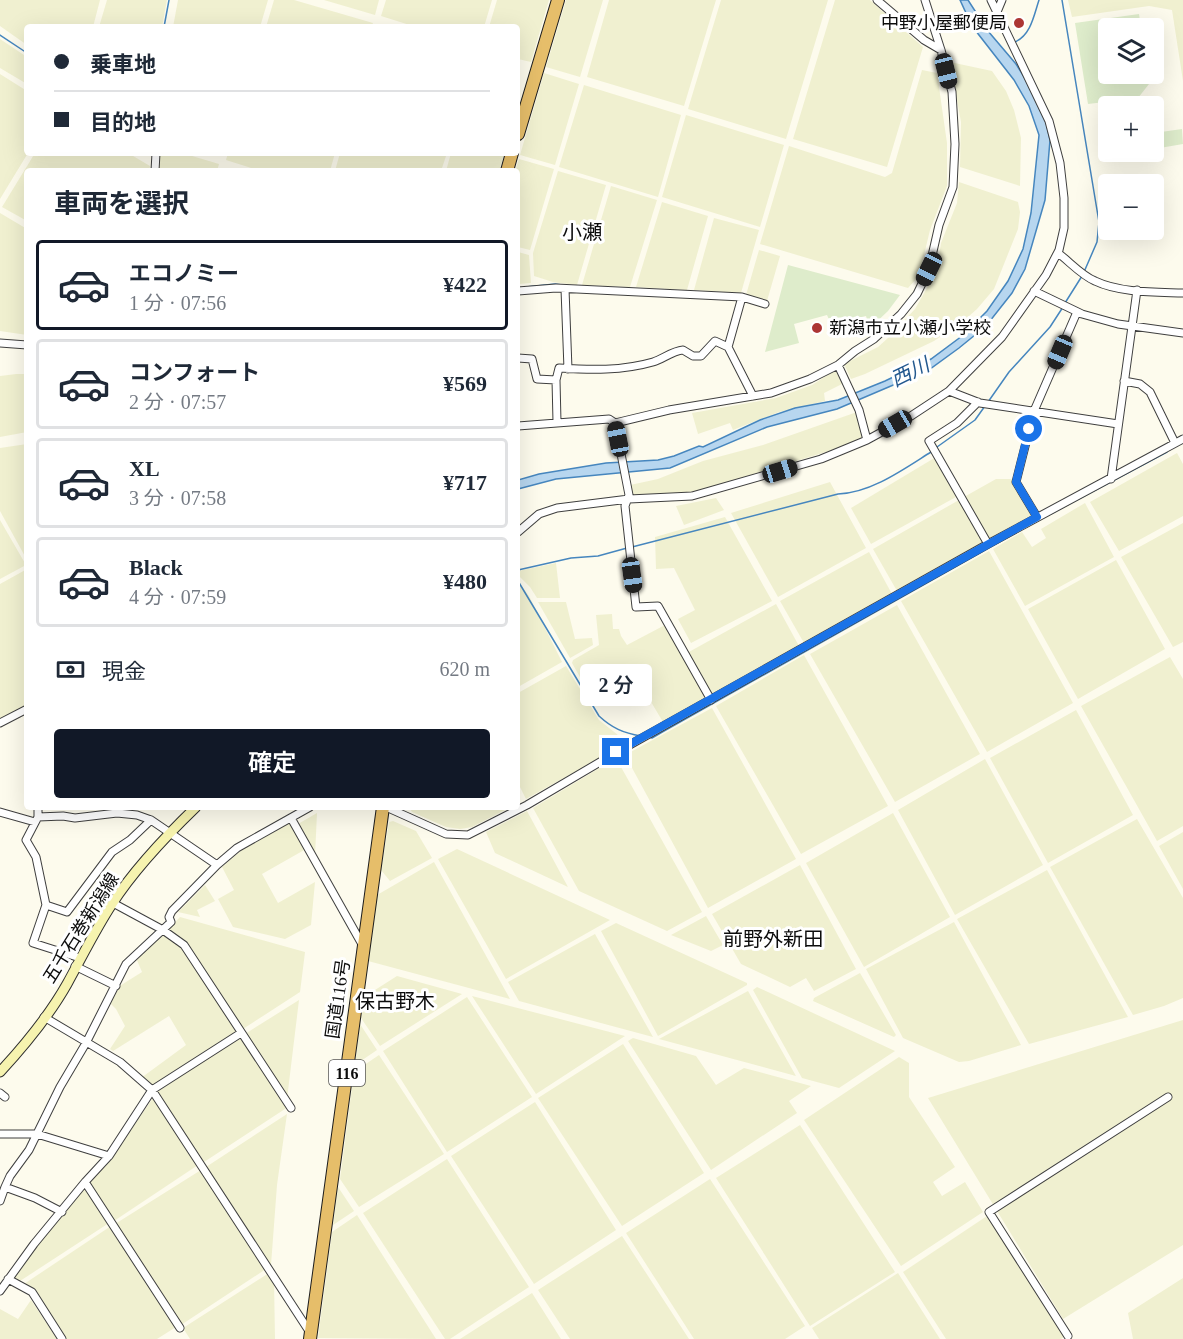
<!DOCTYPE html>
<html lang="ja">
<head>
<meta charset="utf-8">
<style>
  body { margin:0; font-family:"Times New Roman","Noto Sans JP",serif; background:#f6f6f7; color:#1f2937; height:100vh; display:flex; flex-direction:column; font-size:22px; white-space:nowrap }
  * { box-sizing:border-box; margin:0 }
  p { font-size:20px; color:#747a83 }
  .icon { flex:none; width:33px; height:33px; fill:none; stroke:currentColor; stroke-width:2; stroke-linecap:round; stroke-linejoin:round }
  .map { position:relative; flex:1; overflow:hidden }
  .sheet { position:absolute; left:24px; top:168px; width:496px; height:642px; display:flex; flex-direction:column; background:#fff; border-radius:6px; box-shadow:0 6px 24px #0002 }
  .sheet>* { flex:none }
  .top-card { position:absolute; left:24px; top:24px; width:496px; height:132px; border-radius:6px; box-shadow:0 6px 24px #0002; display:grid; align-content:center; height:132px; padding:0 30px; background:#fff }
  .fabs { position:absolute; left:1098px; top:18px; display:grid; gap:12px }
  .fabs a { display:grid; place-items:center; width:66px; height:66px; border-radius:6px; background:#fff; box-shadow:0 6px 24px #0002; font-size:30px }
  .end { position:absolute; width:27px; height:27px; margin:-14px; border:8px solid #1a73e8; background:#fff; box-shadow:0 0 0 3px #fff }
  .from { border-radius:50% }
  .bubble { position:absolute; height:42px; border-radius:6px; background:#fff; box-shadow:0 6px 24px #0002; font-size:20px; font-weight:600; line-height:42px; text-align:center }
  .car { position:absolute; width:18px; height:36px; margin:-18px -9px; border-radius:8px; box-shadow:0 0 4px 2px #0007; background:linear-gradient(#222 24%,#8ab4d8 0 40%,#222 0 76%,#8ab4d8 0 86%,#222 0) }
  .top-card b { display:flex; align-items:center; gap:21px; height:57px; font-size:22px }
  .top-card b+b { border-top:2px solid #e0e1e3 }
  .top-card i { width:15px; height:15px; background:#1f2937 }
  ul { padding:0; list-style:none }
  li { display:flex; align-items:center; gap:18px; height:90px; margin:0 12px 9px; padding:0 18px; border:3px solid #e0e1e3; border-radius:6px }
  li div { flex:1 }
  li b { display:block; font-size:22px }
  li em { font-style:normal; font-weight:600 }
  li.active { border-color:#111827 }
  li>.icon { width:54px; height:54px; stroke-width:1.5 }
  h2 { padding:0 30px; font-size:27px; line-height:72px }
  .pay { display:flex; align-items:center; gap:15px; height:66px; padding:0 30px; font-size:22px }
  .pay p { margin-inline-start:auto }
  .button { display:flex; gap:12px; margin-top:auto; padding:12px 30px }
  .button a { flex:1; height:69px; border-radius:6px; background:#111827; color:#fff; font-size:24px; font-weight:600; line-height:69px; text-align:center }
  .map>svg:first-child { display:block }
  .farmland { fill:#f0f0d0 }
  .pitch { fill:#deeccb }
  .water { fill:#b7d6ef; stroke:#4686be; stroke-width:1.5 }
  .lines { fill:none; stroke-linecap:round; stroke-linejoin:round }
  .stream { stroke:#4686be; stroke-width:1.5 }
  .minor-casing { stroke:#3f3f3f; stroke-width:9 }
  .secondary-casing { stroke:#2e2e2e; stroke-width:11 }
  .trunk-casing { stroke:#1d1d1d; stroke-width:14 }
  .minor { stroke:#fff; stroke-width:7 }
  .secondary { stroke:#f6f3af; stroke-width:9 }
  .trunk { stroke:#e6be6a; stroke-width:12 }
  .route { stroke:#1a73e8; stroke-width:8 }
  .poi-dot { fill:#ac3634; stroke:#fff; stroke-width:2 }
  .labels { text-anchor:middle; stroke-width:6; stroke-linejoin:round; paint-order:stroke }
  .shield { fill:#fff; stroke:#555; stroke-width:1.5 }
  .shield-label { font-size:16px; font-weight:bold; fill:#0c0c0c }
  .poi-label { font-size:18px; fill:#0c0c0c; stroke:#fff; text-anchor:end }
  .street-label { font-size:18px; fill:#0c0c0c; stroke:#fff }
  .neighbourhood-label { font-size:20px; fill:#0c0c0c; stroke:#fff }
  .water-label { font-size:20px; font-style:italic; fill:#24598f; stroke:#fff }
</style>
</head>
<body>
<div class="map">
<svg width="1183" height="1339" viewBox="0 0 1183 1339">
  <rect width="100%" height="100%" fill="#fdfbed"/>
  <path class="farmland" d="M0 0H100L93 27H27V45L0 26Z
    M107 0H167L162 27H99Z
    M178 0H268L260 27H173Z
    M274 0H294L373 23 371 27H266Z
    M324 0H379L375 15Z
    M386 0H492L484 27H416L381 16Z
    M497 0H549L531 62 518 59V27H489Z
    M566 0H603L580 77 546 67Z
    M609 0H716L684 106 587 77Z
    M721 0H828L786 139 688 109Z
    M835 0H870L923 47 887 167 793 139Z
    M1068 0H1183V81L1172 10 1149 6 1072 17Z
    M0 39 27 57V84L0 68Z
    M950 62 992 71 1006 91 1014 110 1021 138 1020 186 960 167 961 122Z
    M922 70 937 73 947 143V186L930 230 919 276 908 288 760 244 789 146 885 177 892 173Z
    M544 73 579 84 555 165 520 155Z
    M0 74 27 91 28 153 0 199Z
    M584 85 681 115 658 197 559 167Z
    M686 115 784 145 760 227 662 197Z
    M35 153H128L150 166 149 171H27V221L2 207Z
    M158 153H182L219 164 217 171H158Z
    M228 153H335L330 171H261L226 160Z
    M340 153H447L441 171H335Z
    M451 153H498L504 155 499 171H446Z
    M519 159 554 169 530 250 518 247V171H515Z
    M558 171 606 185 577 285 553 282 534 276 533 253Z
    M959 182 1018 202 1020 212 1018 229 994 289 977 309 960 324 934 341 865 374 851 379 844 364 878 347 888 338 915 309 927 288 938 262 941 243 957 203Z
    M611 186 657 200 630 287 582 285Z
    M662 202 708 216 687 290 636 287Z
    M0 213 27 229V335L0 331Z
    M714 218 759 230 741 293 694 290Z
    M759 250 780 256 767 301 746 295Z
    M518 252 529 255 531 283 518 284Z
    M837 369 844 383 824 393 825 401 779 412 733 430 730 423 698 434 692 413 776 398 812 385Z
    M16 374H27V432L0 437V376Z
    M857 412 865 440 698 491 675 494 632 495 630 485 658 479 703 461 763 445Z
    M27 444V560L0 511V448Z
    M1177 453 1183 464V516L1119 551 1090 502Z
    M936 457 956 497 871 544 851 508Z
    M996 479H1012L1032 516 989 540 964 497Z
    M830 482 866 548 778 597 731 513Z
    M716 498 724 510 684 525 676 506Z
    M959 500 983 543 897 591 873 549Z
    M1085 503 1114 557 1025 606 993 549 1022 532 1032 547 1046 538 1041 529Z
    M725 517 772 601 691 643 678 619 695 610 674 568 656 569 655 537Z
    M0 520 26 565 0 579Z
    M1183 523V642L1173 647 1121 557Z
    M989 551 1073 703 987 752 901 601Z
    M869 552 892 594 804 643 780 601Z
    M1116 560 1165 649 1078 699 1028 609Z
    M556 563 560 598H537L530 587 518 575V571Z
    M27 569V705L0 721V584Z
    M518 581 529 596 562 662 518 687Z
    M538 602H566L575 639 592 638 593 645 570 658Z
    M776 604 799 646 711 695 687 653Z
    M897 605 980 754 895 802 810 654Z
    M612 614 613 629H619L621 636 627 645 665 625 706 698 663 722 638 680 613 694 607 685 590 695 572 663 573 660 599 645 596 615Z
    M804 655 888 806 801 854 716 706Z
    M1170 657 1183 679V826L1157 841 1081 706Z
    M566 666 599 720 618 735 634 739 526 799 518 783V693Z
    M712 708 796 859 708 908 625 755Z
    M1076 710 1133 815 1048 863 990 758Z
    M616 758 702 912 667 931 579 891 533 808Z
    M985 759 1043 865 955 915 898 810Z
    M409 807H511L472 827 460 829 446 827 412 812Z
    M527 811 568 887 495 853 486 832Z
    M317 813 315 856 298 824Z
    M893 813 950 917 864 967 806 863Z
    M1137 819 1183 898V998L1164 1006 1133 1015 1050 867Z
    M393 821 416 831 432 858 390 881 381 870 389 822Z
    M291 822 306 849 262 874 278 903 315 882 311 925 285 939 233 927 218 899 234 890 222 867 243 849Z
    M1183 832V889L1159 846Z
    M457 849 610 920 506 979 438 859Z
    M434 862 510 999 368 961 377 895Z
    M800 865 856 969 814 991 806 978 790 987 741 964 712 914Z
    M1047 870 1128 1017 1029 1044 957 919Z
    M205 885 215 901 197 910 200 917 178 912Z
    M706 916 723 945 711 951 671 935Z
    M180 917 305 952 300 992 243 1029 186 943 167 931Z
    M954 922 1021 1045 969 1061 959 1062 903 1038 866 969Z
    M616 923 747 983V985L658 1036 601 931Z
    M162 933 183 947 238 1032 153 1086 141 1078 186 1045 169 1016 113 1051 110 1049 125 1026 116 1009 110 1003 118 987 142 972 136 958Z
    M595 934 653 1037 519 1001 508 982Z
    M860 973 896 1035 894 1037 813 1001 814 998Z
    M397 976 462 994 380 1046 361 1018 364 997Z
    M757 987 895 1051 839 1088 802 1078 753 990Z
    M748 991 796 1076 659 1039Z
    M472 996 625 1036 536 1094Z
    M467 997 532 1097 447 1152 383 1051Z
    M299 1000 287 1099 245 1034Z
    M1183 1020V1245L1063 1319 928 1098Z
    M360 1024 377 1050 355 1065Z
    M240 1037 288 1107 204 1162 157 1092Z
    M633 1038 696 1056 716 1085 744 1068 811 1086 789 1101 797 1113 711 1170 628 1041Z
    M623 1044 704 1173 622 1226 538 1098Z
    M379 1055 444 1154 359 1207 340 1179 354 1072Z
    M899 1057 909 1063V1097L955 1167 933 1182 942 1196 965 1182 983 1212 901 1266 804 1120Z
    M153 1098 198 1165 114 1221 90 1183 112 1157Z
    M535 1102 616 1230 534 1284 451 1156Z
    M287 1114 277 1185 271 1265 206 1167Z
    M800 1125 895 1272 810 1326 716 1178Z
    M447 1159 529 1287 450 1339H445L363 1213Z
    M201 1170 266 1269 181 1325 115 1224Z
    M710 1179 805 1326 785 1339H694L626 1233Z
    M85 1186 109 1223 20 1281 12 1276Z
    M338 1187 354 1211 333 1225Z
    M357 1215 436 1339 318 1338 332 1232Z
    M987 1216 1065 1336 1061 1339H946L903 1272Z
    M111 1226 176 1327 157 1339H66L36 1291 24 1284Z
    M622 1236 689 1339H570L538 1290Z
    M269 1273 274 1280 275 1339H190L183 1328Z
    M898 1273 940 1339H819L812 1328Z
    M1183 1278V1339H1133L1128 1313Z
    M532 1293 561 1339H460Z
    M31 1300 57 1339H0V1309L18 1319Z"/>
  <path class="pitch" d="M1139 14 1141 28H1108V74H1148L1149 84 1138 98 1088 104 1075 23Z
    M1182 129 1183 144 1154 149V133Z
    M788 265 900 295 888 311 870 328 866 316 831 324 827 315 794 324 799 343 765 352Z"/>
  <path class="water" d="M960 0H968L988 31 1016 64 1033 91 1046 122 1050 140 1045 200 1025 269 1012 293 986 326 959 348 930 369 898 383 837 409 767 427 670 468 556 479 518 489V480L539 474 606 463 658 460 674 456 699 446 703 447 760 420 795 408 838 400 885 381 931 359 962 336 987 311 1008 281 1023 249 1031 213 1039 135 1029 106 1014 80 972 26Z"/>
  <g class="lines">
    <path class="stream" d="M1062 0 1099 222 1097 242 1084 272
      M164 27 169 0
      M0 35 27 53
      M1015 42C1031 35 1034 15 1039 0
      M526 287 555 284 562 285
      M1065 303 1082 276
      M988 402 1009 372 1050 327 1063 307
      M937 447 975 420 985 406
      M1026 527 1167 452
      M632 547 838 494C871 493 904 469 931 452
      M518 570 571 558 598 556 627 548
      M518 581 599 716C612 728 623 733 641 736
      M649 737 652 738 664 731 1021 530"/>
    <defs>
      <path id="minor" d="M877 0 924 40 941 50
        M997 12 1002 0
        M155 171 156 153
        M1058 253C1070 262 1081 275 1095 281 1120 293 1156 292 1183 293
        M565 289 568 369
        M518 291 556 288 742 297 765 304
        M1034 291 1082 314 1118 324 1183 333
        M0 343 27 345
        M728 347 742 297
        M518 358 532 359 537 379 556 380
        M838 365 859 410 867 440
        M1124 381 1140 384 1150 392 1175 443
        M949 391 980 403 1118 424
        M978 402 957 423 929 441 988 544
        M557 422 556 380 559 368C590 370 622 371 653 362 663 359 672 351 683 350L693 356H701L715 341 728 347 753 396
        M615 423 629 495 625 506 636 607 658 606 711 700
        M518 426 609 419 615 423 669 410 771 393 810 379 838 365 855 351 874 339 901 314 917 294 929 269 939 225 953 187 955 144 952 92 941 50 925 0
        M1111 479 1137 290
        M1037 517 1016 482 1034 411 1077 312
        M518 532 539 514 557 508 629 499 692 496 821 459 867 440 911 416 949 391 1002 337 1046 275 1059 250 1064 228V198L1060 163 1049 121 991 0
        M0 723 27 709
        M38 807V817L26 840 36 857 46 905 33 943 80 958
        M386 807 446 834 468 835 527 805 617 752 988 544 1183 439
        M0 812 35 822
        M38 817 63 816 75 818 117 813 137 815 151 820 217 865
        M291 818 363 946
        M113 903 163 930 184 945 291 1108
        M46 905 67 912 112 852 130 840 151 820
        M75 966 116 986
        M44 1017 120 1062 152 1090 311 1334
        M0 1093 5 1097
        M0 1134H37L109 1156
        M85 1182 180 1328
        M0 1201 5 1187
        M62 1212 35 1198 5 1187 10 1176 29 1150 60 1087 86 1043 126 964 171 922 169 917 172 911 217 865 237 848 310 807
        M8 1279 32 1292 62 1339
        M0 1291 34 1244 85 1182 109 1156 152 1090 241 1033
        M1068 1336 989 1212 1168 1097"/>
      <path id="secondary" d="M0 1072C24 1046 49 1016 67 984 82 957 95 930 112 904 135 868 166 836 196 807"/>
      <path id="trunk" d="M518 134 558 0
        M507 171 512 153
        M310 1339 383 807"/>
    </defs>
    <use href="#minor" class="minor-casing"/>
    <use href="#secondary" class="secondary-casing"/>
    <use href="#trunk" class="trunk-casing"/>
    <use href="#minor" class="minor"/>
    <use href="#secondary" class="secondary"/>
    <use href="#trunk" class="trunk"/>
  </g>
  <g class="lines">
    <path class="route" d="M616 752 1037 517 1016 482 1029 429"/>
  </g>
  <g class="poi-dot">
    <circle cx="1019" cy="23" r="6"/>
    <circle cx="817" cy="328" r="6"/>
  </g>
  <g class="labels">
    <rect class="shield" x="329" y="1060" width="36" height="26" rx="4.5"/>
    <g class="shield-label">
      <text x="347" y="1079">116</text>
    </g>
    <g class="poi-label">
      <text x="1007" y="29">中野小屋郵便局</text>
      <text x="829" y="334" text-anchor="start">新潟市立小瀬小学校</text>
    </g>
    <g class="street-label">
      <text transform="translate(81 928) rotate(-58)" y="6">五千石巻新潟線</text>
      <text transform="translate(338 999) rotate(-82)" y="6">国道116号</text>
    </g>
    <g class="neighbourhood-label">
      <text x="582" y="239">小瀬</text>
      <text x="773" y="946">前野外新田</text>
      <text x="395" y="1008">保古野木</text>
    </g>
    <g class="water-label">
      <text transform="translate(910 372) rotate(-26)" y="7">西川</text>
    </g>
  </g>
</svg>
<div class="fabs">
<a><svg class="icon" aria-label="layers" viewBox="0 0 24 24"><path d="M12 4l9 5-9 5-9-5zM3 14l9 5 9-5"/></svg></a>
<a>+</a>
<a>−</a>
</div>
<i class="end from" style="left:1029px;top:429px"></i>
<i class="end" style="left:616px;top:752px"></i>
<div class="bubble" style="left:580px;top:664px;width:72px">2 分</div>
<i class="car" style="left:946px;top:71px;rotate:166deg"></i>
<i class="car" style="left:929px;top:269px;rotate:206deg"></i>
<i class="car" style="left:1060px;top:352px;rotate:203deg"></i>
<i class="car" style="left:895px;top:424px;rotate:240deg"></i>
<i class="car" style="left:618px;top:439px;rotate:349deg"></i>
<i class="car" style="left:780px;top:471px;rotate:73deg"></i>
<i class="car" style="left:632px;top:575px;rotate:172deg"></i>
<div class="top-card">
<b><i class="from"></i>乗車地</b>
<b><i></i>目的地</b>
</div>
<section class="sheet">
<h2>車両を選択</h2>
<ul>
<li class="active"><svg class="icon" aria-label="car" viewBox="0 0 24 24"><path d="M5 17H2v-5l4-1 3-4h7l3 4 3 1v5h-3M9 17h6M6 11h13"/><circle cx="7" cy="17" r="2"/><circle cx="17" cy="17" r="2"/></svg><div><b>エコノミー</b><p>1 分 · 07:56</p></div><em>¥422</em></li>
<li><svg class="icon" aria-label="car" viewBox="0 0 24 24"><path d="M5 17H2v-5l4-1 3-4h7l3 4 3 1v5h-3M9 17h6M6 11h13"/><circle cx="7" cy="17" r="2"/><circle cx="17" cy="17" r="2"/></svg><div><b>コンフォート</b><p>2 分 · 07:57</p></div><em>¥569</em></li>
<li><svg class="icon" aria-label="car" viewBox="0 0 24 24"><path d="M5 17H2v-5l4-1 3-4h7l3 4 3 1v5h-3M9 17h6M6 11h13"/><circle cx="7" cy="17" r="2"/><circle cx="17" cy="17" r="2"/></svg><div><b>XL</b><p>3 分 · 07:58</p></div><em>¥717</em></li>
<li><svg class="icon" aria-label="car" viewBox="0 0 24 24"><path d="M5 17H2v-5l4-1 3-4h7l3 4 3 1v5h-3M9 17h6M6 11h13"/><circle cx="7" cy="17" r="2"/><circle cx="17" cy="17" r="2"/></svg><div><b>Black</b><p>4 分 · 07:59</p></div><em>¥480</em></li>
</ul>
<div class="pay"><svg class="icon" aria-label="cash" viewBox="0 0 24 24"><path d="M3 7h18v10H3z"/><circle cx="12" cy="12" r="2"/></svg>現金<p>620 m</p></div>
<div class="button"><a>確定</a></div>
</section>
</div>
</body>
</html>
